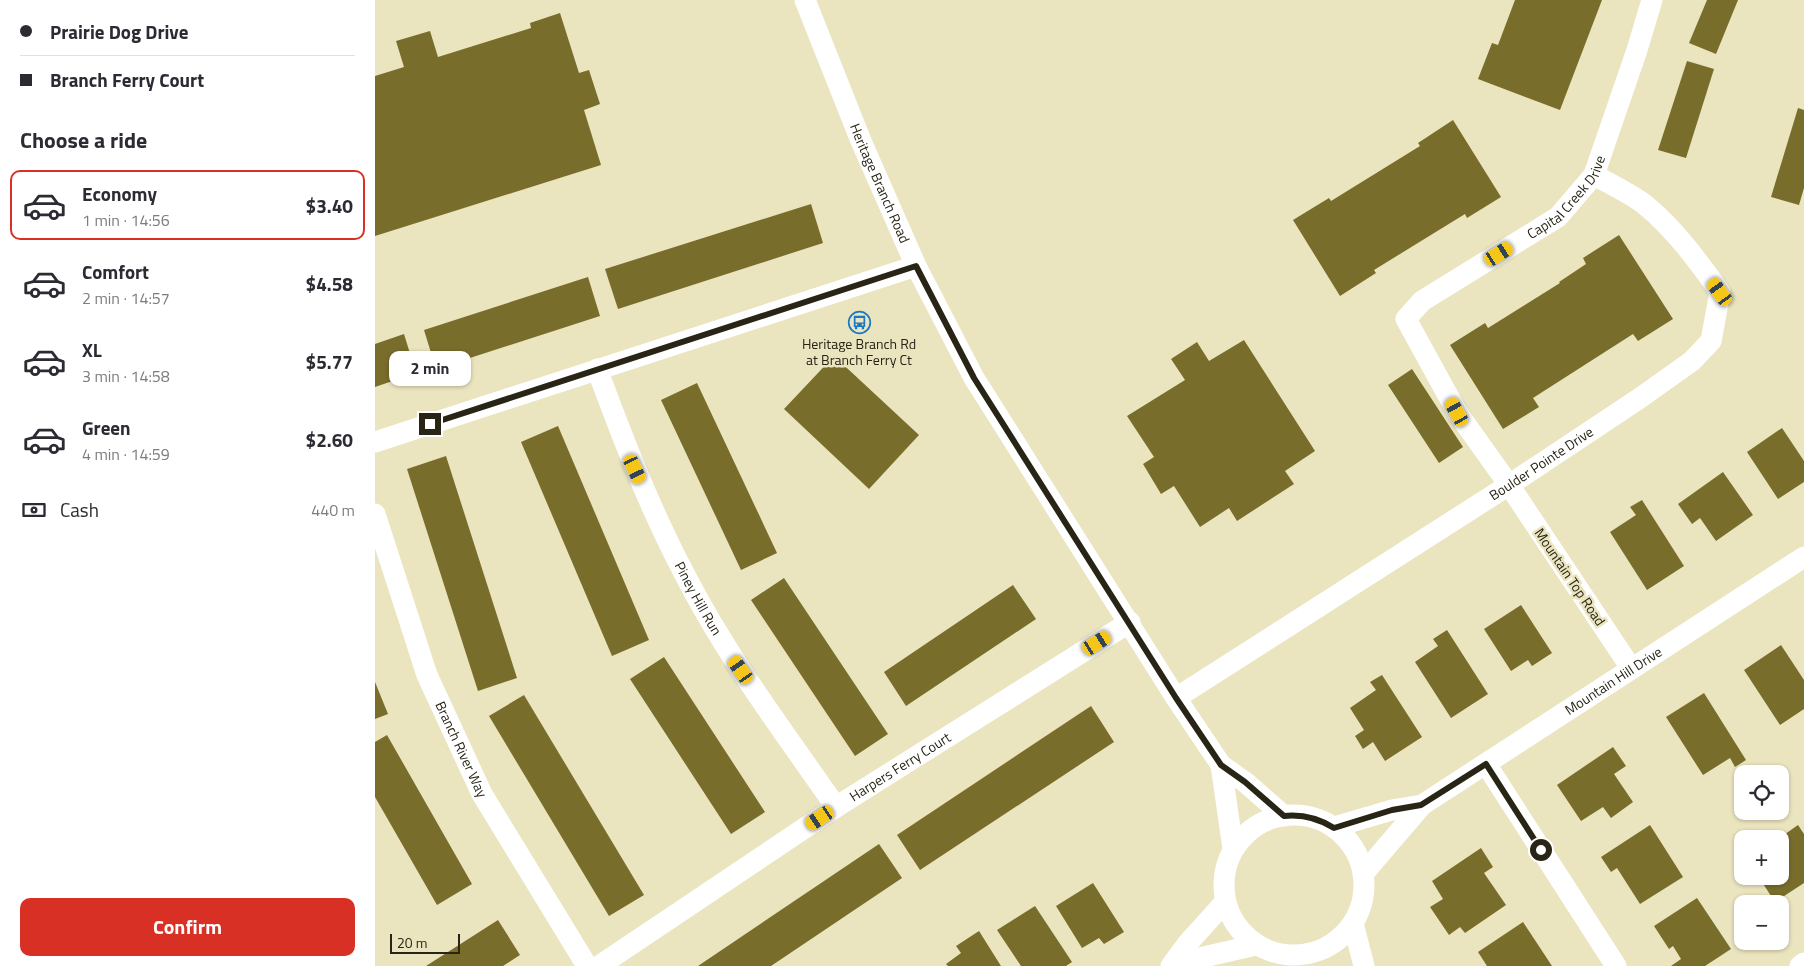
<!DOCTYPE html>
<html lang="en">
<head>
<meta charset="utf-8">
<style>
  body { margin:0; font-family:"Titillium Web",sans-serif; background:#f7f7f7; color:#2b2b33; height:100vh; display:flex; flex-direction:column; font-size:19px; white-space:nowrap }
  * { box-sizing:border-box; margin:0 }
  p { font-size:16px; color:#7c7c81 }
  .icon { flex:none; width:28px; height:28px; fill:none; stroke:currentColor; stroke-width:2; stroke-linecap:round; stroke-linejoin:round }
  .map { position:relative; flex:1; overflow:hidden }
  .side { display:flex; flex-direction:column; background:#fff; width:375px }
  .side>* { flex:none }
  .hud { display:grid; align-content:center; height:110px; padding:0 20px; background:#fff }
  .tools { position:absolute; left:1359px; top:765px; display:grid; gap:10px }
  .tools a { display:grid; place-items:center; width:55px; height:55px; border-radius:10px; background:#fff; box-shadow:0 1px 4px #0004; font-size:25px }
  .scale { position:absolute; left:15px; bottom:12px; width:70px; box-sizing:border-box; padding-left:5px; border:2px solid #282517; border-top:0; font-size:14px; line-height:18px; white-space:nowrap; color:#282517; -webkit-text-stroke:4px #eae4bf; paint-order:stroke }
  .end { position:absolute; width:22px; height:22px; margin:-11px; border:6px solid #282517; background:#fff; box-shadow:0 0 0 2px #fff }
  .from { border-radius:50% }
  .bubble { position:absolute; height:35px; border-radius:10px; background:#fff; box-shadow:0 1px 4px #0004; font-size:16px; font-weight:700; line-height:35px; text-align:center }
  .car { position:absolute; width:15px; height:30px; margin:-15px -8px; border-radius:6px; box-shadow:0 0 4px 1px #0007; background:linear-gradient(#f5c518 24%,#345 0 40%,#f5c518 0 76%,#345 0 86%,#f5c518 0) }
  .hud b { display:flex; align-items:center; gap:18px; height:48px; font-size:19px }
  .hud b+b { border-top:1px solid #e1e1e2 }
  .hud i { width:12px; height:12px; background:#2b2b33 }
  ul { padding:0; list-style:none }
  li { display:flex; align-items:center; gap:15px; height:70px; margin:0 10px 8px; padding:0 10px; border:2px solid transparent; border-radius:10px }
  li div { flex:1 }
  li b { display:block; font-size:19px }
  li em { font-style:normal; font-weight:700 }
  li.active { border-color:#d93025 }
  li>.icon { width:45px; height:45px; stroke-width:1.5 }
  h2 { padding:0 20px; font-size:22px; line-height:60px }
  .pay { display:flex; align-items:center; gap:12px; height:55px; padding:0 20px; font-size:19px }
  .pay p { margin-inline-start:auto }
  .button { display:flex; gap:10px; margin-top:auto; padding:10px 20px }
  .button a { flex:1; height:58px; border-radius:10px; background:#d93025; color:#fff; font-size:20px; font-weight:700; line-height:58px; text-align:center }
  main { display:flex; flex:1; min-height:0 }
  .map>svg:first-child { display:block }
  .building { fill:#796d2c }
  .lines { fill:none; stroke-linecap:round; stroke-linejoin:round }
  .minor { stroke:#fff; stroke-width:21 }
  .route { stroke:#282517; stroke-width:6 }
  .labels { text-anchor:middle; stroke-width:5; stroke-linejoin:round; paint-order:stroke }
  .street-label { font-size:14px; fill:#282517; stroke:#eae4bf }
  .poi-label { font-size:14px; fill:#282517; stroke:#eae4bf }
</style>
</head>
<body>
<main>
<section class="side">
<div class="hud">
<b><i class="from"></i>Prairie Dog Drive</b>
<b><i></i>Branch Ferry Court</b>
</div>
<h2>Choose a ride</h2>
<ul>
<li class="active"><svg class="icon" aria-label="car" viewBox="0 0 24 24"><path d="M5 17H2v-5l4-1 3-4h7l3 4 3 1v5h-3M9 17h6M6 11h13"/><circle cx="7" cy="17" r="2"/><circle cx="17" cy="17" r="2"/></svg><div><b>Economy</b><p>1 min · 14:56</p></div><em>$3.40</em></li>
<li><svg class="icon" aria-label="car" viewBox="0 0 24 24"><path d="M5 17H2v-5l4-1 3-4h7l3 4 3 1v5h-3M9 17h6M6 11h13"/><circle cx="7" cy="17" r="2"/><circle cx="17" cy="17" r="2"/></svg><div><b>Comfort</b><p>2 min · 14:57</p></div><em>$4.58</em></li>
<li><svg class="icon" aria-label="car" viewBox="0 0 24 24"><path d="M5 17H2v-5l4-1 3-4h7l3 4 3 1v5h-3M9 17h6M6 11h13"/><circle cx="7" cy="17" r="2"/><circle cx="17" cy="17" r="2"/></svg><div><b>XL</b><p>3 min · 14:58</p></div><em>$5.77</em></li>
<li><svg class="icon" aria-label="car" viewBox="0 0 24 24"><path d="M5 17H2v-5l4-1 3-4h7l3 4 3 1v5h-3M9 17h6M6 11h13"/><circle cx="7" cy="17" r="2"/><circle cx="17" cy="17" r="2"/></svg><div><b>Green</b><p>4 min · 14:59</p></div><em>$2.60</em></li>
</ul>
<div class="pay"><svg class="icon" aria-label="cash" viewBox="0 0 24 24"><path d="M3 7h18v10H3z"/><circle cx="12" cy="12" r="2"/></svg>Cash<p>440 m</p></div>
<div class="button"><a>Confirm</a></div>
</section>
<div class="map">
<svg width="1429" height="966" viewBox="0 0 1429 966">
  <rect width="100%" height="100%" fill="#eae4bf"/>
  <path class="building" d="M1140 0H1227L1185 110 1103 79 1117 43 1123 45Z
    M1332 0H1363L1341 54 1314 43Z
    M185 13 204 73 214 70 225 104 209 110 226 165 0 236V76L29 67 21 41 55 31 63 57 156 28 155 23Z
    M1312 61 1339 69 1311 158 1283 150Z
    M1423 108 1429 110V188L1424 205 1396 197Z
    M1078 120 1126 197 1092 218 1090 214 999 270 1001 273 965 296 918 220 954 198 956 201 1045 146 1043 143Z
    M436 204 448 243 243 309 230 269Z
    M1244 235 1298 319 1263 341 1258 334 1158 398 1164 407 1128 429 1075 345 1110 323 1113 328 1185 283 1184 282 1211 264 1208 258Z
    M213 277 225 316 61 369 49 330Z
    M29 334 41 373 0 387V344Z
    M869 340 940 451 910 471 919 484 862 521 854 508 825 527 799 486 786 494 768 464 779 457 752 416 810 380 796 359 822 342 834 361Z
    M459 356 544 435 494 489 409 409Z
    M1037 369 1088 447 1064 463 1013 385Z
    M322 383 402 553 366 570 286 400Z
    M183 426 274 640 237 656 146 442Z
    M1407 428 1429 461V482L1403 499 1372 452Z
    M71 456 142 678 103 691 32 469Z
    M1348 472 1378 515 1341 541 1325 518 1317 524 1303 504Z
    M1267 500 1309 566 1272 590 1235 532 1261 515 1255 507Z
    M409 578 513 734 480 756 376 600Z
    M638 585 661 619 531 706 509 672Z
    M1146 605 1177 653 1157 666 1153 660 1136 671 1109 629Z
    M1072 630 1113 694 1076 718 1040 662 1063 646 1058 639Z
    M1406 645 1429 680V709L1405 725 1369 670Z
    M289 657 390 812 356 834 255 679Z
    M1007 675 1047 737 1010 761 998 742 988 749 980 736 989 730 975 708 1001 690 995 682Z
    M0 682 13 714 0 719Z
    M1329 693 1371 760 1360 767 1355 758 1328 775 1291 717Z
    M149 695 269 895 234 916 114 716Z
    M716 706 739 742 545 870 522 835Z
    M12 735 97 884 62 905 0 797V742Z
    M1238 747 1251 766 1239 774 1258 802 1236 818 1228 807 1206 821 1182 785Z
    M1275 825 1308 877 1265 904 1242 868 1236 872 1226 857Z
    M1423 825 1429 834V883L1400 902 1383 876H1405V839H1403Z
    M504 844 527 878 396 966H323Z
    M1106 848 1118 867 1109 873 1131 905 1090 933 1085 927 1074 935 1055 907 1068 899 1057 881Z
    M718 883 749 932 729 944 724 938 707 948 681 906Z
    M1322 898 1356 949 1330 966H1296L1306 959 1298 946 1294 949 1279 926Z
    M660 906 697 962 691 966H646L622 930Z
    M123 920 145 955 128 966H51Z
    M1148 922 1177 966H1112L1103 952Z
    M604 931 626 966H573L571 964 586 953 581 946Z"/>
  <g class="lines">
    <g class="minor">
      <path id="s1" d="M430 0 486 141 541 266 599 378 801 698 846 765 870 782 909 816"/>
      <path id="s2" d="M222 369C248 439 275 509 310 575 352 657 409 732 461 807"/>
      <path d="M0 442 541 266"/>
      <path id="s3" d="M0 514 52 675 107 794 212 966"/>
      <path id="s4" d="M1256 668 1134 485 1082 412 1031 319 1047 301 1183 217 1219 175 1262 50 1277 0"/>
      <path id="s5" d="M801 698 1134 485 1265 398 1317 361 1336 341 1345 292C1323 261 1299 228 1269 204 1254 193 1235 184 1219 175"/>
      <path d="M1111 764 1241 966"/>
      <path d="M846 765 858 849"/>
      <circle cx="919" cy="885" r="70"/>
      <path d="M959 827 1017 810 1047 805"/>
      <path id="s6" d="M988 874 1047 805 1429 557"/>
      <path d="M978 923 989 966"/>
      <path d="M798 964 881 945"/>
      <path id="s7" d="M224 966 461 807 755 622"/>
      <path d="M796 966 813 943 850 902"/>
      <path d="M1425 966 1429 963"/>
    </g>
  </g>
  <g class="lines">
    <path class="route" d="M55 424 541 266 599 378 801 698 846 765 870 782 909 816C928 814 943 818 959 828L1017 810 1046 805 1111 764 1166 850"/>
  </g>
  <defs>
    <symbol id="bus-ring" viewBox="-11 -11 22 22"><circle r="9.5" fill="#eae4bf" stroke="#1a79c5" stroke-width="1.5"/><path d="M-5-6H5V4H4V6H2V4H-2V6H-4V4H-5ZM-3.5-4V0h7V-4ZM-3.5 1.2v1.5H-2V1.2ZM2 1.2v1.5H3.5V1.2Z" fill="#1a79c5"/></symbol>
  </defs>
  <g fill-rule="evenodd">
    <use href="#bus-ring" x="472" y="310" width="25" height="25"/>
  </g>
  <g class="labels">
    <g class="street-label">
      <text dy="5" stroke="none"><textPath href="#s1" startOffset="198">Heritage Branch Road</textPath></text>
      <text dy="5" stroke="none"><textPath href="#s4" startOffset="620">Capital Creek Drive</textPath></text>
      <text dy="5" stroke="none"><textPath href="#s5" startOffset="434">Boulder Pointe Drive</textPath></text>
      <text transform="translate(1195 577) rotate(56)" y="5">Mountain Top Road</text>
      <text dy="5" stroke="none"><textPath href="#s2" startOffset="251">Piney Hill Run</textPath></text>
      <text dy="5" stroke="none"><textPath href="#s6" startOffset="319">Mountain Hill Drive</textPath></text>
      <text dy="5" stroke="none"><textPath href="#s3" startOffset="251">Branch River Way</textPath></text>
      <text dy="5" stroke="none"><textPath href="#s7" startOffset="361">Harpers Ferry Court</textPath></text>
    </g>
    <g class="poi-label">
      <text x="484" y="349">Heritage Branch Rd<tspan x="484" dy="16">at Branch Ferry Ct</tspan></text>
    </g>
  </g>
</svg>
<div class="tools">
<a><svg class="icon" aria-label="locate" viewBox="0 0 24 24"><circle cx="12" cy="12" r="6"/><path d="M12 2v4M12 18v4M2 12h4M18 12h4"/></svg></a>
<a>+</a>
<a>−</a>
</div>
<div class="scale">20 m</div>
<i class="end from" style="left:1166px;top:850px"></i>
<i class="end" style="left:55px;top:424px"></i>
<div class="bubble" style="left:14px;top:351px;width:82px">2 min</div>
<i class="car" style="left:1124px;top:254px;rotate:58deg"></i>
<i class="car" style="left:1345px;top:292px;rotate:324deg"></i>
<i class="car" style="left:1082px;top:412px;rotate:331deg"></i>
<i class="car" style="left:260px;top:469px;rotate:155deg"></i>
<i class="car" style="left:722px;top:643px;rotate:58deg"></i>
<i class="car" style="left:366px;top:670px;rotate:325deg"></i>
<i class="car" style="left:445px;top:818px;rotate:236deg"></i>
</div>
</main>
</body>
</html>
